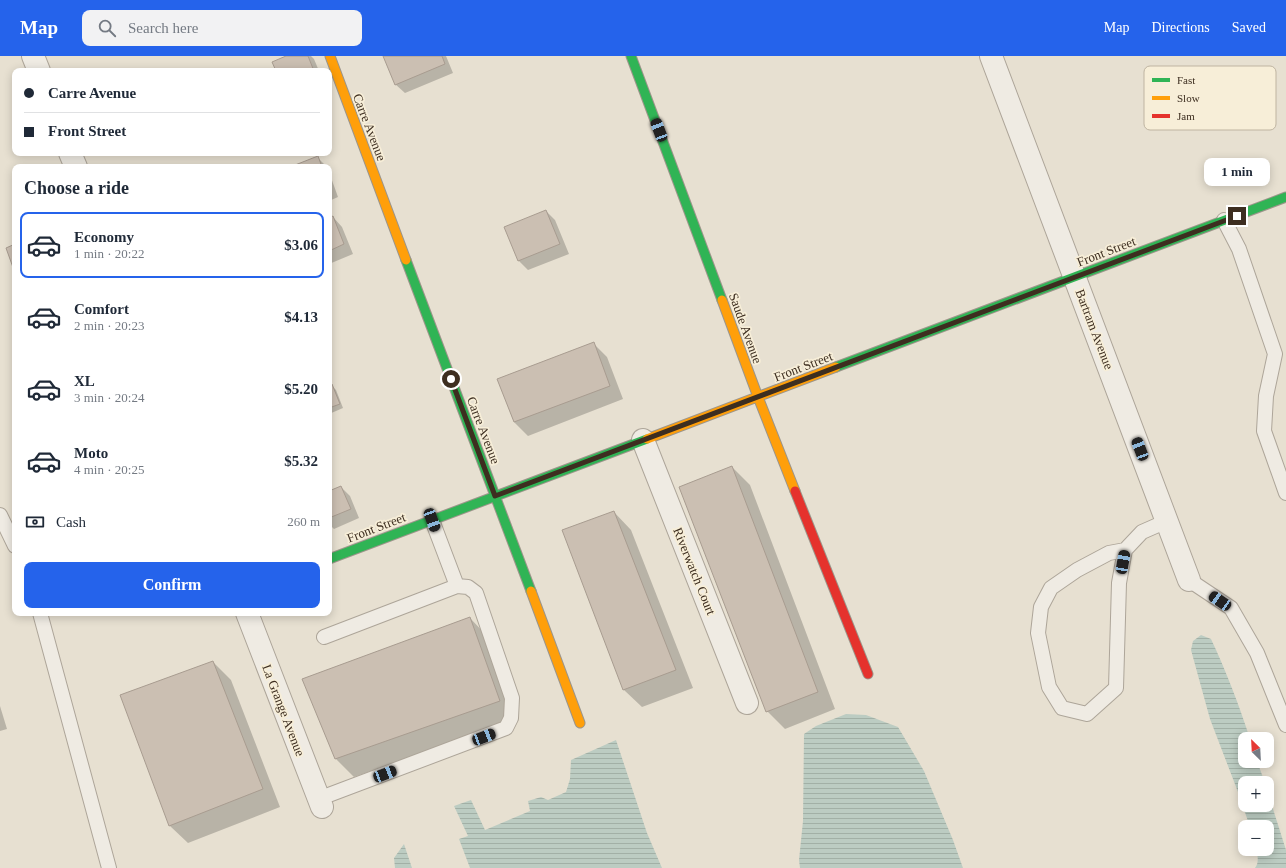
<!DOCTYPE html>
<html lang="en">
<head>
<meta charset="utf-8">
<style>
  body { margin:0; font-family:Georgia,serif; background:#f2f2f3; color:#1f2937; height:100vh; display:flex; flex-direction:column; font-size:15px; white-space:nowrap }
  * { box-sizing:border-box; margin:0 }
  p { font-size:13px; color:#747a83 }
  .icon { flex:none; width:22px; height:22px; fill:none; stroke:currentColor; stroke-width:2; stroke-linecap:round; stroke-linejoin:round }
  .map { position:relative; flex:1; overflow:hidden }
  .panel { position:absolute; left:12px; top:108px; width:320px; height:452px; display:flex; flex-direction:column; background:#fff; border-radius:8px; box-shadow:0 2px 10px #0003 }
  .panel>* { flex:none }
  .top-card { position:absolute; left:12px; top:12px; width:320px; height:88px; border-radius:8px; box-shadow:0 2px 10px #0003; display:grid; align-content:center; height:88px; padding:0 12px; background:#fff }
  .needle { width:26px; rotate:336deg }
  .buttons { position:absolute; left:1238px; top:676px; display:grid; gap:8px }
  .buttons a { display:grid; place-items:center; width:36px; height:36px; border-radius:8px; background:#fff; box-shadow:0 2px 10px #0003; font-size:20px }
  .end { position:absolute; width:18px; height:18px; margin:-9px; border:5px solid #3d2e20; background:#fff; box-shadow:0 0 0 2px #fff }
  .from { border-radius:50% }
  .bubble { position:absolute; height:28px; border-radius:8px; background:#fff; box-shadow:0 2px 10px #0003; font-size:13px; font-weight:600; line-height:28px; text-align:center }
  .car { position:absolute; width:12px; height:24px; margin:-12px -6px; border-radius:5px; box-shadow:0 0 3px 1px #0007; background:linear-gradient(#222 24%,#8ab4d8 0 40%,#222 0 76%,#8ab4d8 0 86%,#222 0) }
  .top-card b { display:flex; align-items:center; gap:14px; height:38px; font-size:15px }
  .top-card b+b { border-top:1px solid #e0e1e3 }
  .top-card i { width:10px; height:10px; background:#1f2937 }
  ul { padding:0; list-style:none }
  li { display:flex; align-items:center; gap:12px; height:66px; margin:0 8px 6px; padding:0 4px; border:2px solid transparent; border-radius:8px }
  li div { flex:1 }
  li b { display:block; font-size:15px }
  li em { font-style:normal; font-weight:600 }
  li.selected { border-color:#2563eb }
  li>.icon { width:36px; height:36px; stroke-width:1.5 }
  h2 { padding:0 12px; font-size:18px; line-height:48px }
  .pay { display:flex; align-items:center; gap:10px; height:44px; padding:0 12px; font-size:15px }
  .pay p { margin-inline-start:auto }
  .primary-button { display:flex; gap:8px; margin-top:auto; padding:8px 12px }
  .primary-button a { flex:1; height:46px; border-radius:8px; background:#2563eb; color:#fff; font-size:16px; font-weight:600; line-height:46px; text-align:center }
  header { display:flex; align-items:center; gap:24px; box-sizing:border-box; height:56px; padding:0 20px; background:#2563eb; color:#fff }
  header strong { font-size:19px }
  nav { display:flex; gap:22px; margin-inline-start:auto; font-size:14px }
  .search { width:280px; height:36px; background:#f2f2f3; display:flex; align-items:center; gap:10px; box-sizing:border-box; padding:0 14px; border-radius:8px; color:#747a83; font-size:15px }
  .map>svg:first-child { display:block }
  .water { fill:url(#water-rules) }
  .shadow { fill:#0003 }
  .building { fill:#cbbfb2; stroke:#a89c90 }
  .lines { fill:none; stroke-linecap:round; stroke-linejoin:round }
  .lane-casing { stroke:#ada599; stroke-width:16 }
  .street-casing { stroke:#ada599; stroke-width:24 }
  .fast-casing { stroke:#9c958a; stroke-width:11 }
  .slow-casing { stroke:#9c958a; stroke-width:11 }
  .jam-casing { stroke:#9c958a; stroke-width:11 }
  .lane { stroke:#efebe3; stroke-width:14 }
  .street { stroke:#efebe3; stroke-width:22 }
  .fast { stroke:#30b455; stroke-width:9 }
  .slow { stroke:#ff9f0a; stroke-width:9 }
  .jam { stroke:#e5322d; stroke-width:9 }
  .route { stroke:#3d2e20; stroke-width:5 }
  .labels { text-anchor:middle; stroke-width:3.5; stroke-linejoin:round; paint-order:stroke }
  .street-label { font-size:13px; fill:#3d2e20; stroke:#f7eed8 }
  .key { fill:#f7eed8; stroke:#bfb4a1; stroke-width:1 }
  .key-label { font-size:11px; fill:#3d2e20 }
</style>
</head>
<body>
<header>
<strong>Map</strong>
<div class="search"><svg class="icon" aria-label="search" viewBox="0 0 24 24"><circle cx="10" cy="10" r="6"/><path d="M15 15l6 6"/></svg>Search here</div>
<nav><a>Map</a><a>Directions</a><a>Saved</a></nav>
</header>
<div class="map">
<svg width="1286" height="812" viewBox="0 0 1286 812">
  <defs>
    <pattern id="water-rules" width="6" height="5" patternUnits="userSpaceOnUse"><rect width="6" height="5" fill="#bcccc2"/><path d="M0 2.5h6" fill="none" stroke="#a2b0a6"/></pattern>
  </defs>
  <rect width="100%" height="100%" fill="#e7e0d1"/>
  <path class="water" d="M1201 579 1211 583C1226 615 1239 649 1250 683H1245V705H1257L1265 727H1245V749H1267V734L1286 794V812H1255C1259 807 1258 800 1256 793H1267V771H1250L1238 736 1210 663 1191 594 1193 585Z
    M846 658 866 659 898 671 924 715 953 784 963 812H800L799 804 803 765 804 678 816 670Z
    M616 684 647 777 662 812H470L459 783 468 780 454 750 471 744 485 774 530 755 528 745 541 741 548 744 566 736 570 723 571 704Z
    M404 788 412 812H395L394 802Z"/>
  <path class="shadow" d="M288 0H311L314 3 319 15H277Z
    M384 0H446L453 17 405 37 395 28Z
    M318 102 327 111H293Z
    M329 116 338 141 329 145Z
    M546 155 555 164 569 198 528 214 518 204Z
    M333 161 342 171 353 198 329 208V163Z
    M593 287 607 301 623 343 528 380 514 366 498 324Z
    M332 330 336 334 343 352 329 358V331Z
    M732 411 750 429 835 653 785 673 767 655Z
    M341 431 350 440 359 462 334 473 329 468V436Z
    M614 456 631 474 693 632 642 651 624 634 564 475Z
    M470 562 487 580 517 663 354 721 336 703 304 623Z
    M213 606 231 624 280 751 188 787 170 770Z
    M0 650 7 673 0 675Z"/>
  <path class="building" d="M286 0H308L314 15H276L272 6Z
    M383 0H442L445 8 395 29Z
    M318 100 322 111H290Z
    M546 154 560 188 518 205 504 171Z
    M333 160 344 188 329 195V162Z
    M15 188V217L6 192Z
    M594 286 610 330 514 366 497 323Z
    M332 328 340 348 329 352V330Z
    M732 410 818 636 766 656 679 431Z
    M341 430 351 453 329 462V435Z
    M614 455 676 614 623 634 562 474Z
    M470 561 500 645 335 703 302 623Z
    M213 605 263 733 169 770 120 639Z"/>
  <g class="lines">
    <defs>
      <path id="lane" d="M1224 164 1239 193 1275 298 1266 340 1264 375 1286 437
        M0 459 15 490
        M432 464 457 530
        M1125 494 1109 497 1077 514 1051 532 1041 551 1038 577 1049 631 1062 652 1087 658 1116 632 1119 527 1125 494 1142 476 1167 465
        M1189 524 1231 552 1257 597 1286 669
        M40 557 109 812
        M318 743 506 672 511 662 512 642 476 537 468 531 457 530 324 581"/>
      <path id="street" d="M33 0 39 15
        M991 0 1189 524
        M70 97 76 111
        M643 384 747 647
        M247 557 322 751"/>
      <path id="fast" d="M631 0 722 244
        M406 204 531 535
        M836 311 1286 141
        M329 503 647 383"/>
      <path id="slow" d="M330 0 406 204
        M722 244 758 341 795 435
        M647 383 836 311
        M531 535 580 667"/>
      <path id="jam" d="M795 435 868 618"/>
    </defs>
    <use href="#lane" class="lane-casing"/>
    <use href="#street" class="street-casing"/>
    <use href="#fast" class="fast-casing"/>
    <use href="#slow" class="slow-casing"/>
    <use href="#jam" class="jam-casing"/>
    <use href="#lane" class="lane"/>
    <use href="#street" class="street"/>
    <use href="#fast" class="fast"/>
    <use href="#slow" class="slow"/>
    <use href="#jam" class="jam"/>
  </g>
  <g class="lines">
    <path class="route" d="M451 323 495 440 1237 160"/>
  </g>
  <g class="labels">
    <g class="street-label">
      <text transform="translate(370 71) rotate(69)" y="5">Carre Avenue</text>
      <text transform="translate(1106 195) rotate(-21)" y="5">Front Street</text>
      <text transform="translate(746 272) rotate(70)" y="5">Saude Avenue</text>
      <text transform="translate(1095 273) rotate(69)" y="5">Bartram Avenue</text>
      <text transform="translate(803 310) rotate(-21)" y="5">Front Street</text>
      <text transform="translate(484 374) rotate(69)" y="5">Carre Avenue</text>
      <text transform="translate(376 471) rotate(-21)" y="5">Front Street</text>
      <text transform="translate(695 515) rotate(68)" y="5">Riverwatch Court</text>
      <text transform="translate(284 654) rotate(69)" y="5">La Grange Avenue</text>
    </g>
  </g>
  <rect x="1144" y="10" width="132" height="64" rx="6" class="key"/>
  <rect x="1152" y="22" width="18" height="4" fill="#30b455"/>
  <rect x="1152" y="40" width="18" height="4" fill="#ff9f0a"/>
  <rect x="1152" y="58" width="18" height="4" fill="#e5322d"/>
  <g class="key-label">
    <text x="1177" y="28">Fast</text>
    <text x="1177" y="46">Slow</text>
    <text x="1177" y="64">Jam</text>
  </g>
</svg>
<div class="buttons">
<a><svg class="needle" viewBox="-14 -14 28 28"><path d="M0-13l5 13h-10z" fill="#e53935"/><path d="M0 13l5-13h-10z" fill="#747a83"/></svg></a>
<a>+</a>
<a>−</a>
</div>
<i class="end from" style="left:451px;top:323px"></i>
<i class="end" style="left:1237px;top:160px"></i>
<div class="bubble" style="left:1204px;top:102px;width:66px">1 min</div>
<i class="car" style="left:659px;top:74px;rotate:339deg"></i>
<i class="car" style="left:1140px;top:393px;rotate:339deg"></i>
<i class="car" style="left:432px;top:464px;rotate:160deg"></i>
<i class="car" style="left:1123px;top:506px;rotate:10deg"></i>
<i class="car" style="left:1220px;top:545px;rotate:304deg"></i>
<i class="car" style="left:484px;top:681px;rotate:69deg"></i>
<i class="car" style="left:385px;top:718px;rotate:69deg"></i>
<div class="top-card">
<b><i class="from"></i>Carre Avenue</b>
<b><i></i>Front Street</b>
</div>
<section class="panel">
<h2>Choose a ride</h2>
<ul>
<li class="selected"><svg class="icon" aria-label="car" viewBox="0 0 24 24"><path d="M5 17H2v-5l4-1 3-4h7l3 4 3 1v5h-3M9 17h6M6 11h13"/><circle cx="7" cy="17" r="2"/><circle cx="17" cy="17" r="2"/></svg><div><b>Economy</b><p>1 min · 20:22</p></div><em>$3.06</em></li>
<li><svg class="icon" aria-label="car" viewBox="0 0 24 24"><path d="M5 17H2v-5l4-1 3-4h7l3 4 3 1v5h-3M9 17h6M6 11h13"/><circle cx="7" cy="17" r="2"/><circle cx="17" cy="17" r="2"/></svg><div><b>Comfort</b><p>2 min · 20:23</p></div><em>$4.13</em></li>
<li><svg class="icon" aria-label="car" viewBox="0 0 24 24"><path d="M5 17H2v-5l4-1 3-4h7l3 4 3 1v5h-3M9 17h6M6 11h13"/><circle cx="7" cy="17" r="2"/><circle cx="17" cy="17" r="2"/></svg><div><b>XL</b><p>3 min · 20:24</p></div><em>$5.20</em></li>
<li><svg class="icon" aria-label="car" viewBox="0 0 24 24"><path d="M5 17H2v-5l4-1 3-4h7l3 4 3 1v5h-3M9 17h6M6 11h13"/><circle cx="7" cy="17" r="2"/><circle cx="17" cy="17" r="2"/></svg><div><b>Moto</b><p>4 min · 20:25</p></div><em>$5.32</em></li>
</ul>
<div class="pay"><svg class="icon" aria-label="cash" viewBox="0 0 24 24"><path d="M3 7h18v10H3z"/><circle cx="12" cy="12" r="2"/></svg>Cash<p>260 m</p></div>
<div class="primary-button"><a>Confirm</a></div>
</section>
</div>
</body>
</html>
